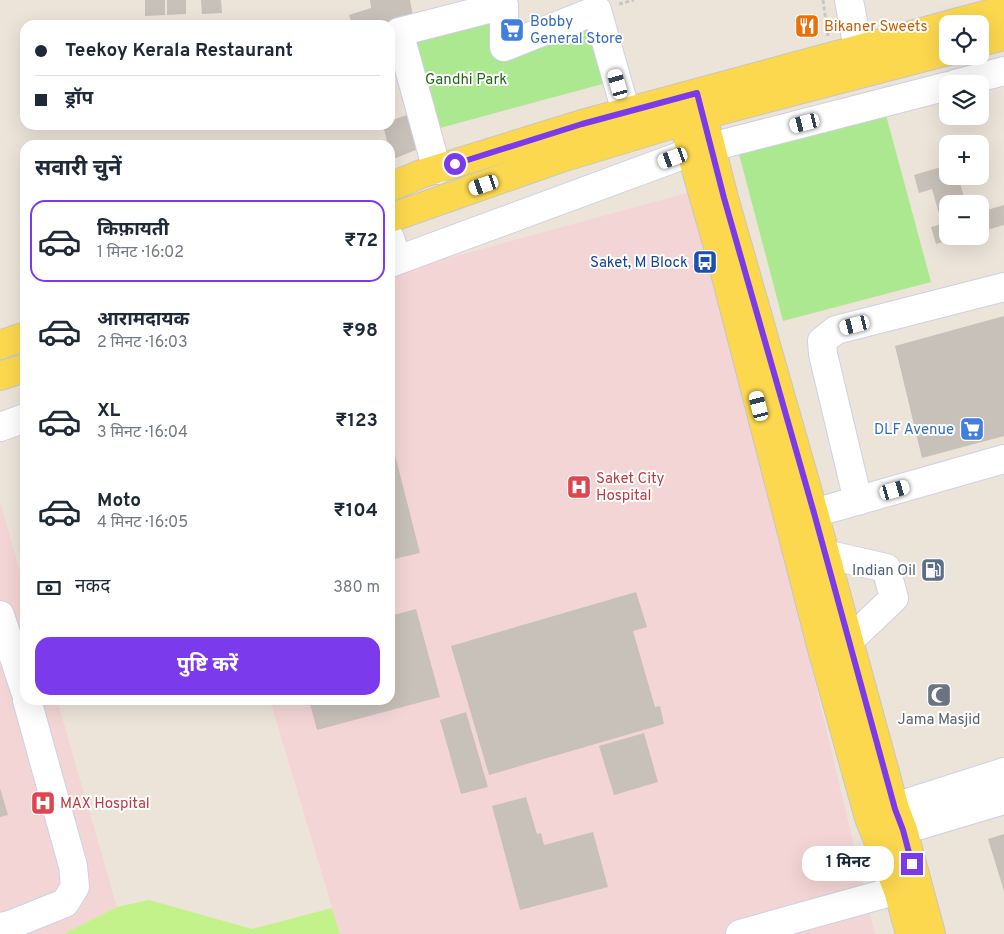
<!DOCTYPE html>
<html lang="hi">
<head>
<meta charset="utf-8">
<style>
  body { margin:0; font-family:Overpass,"Noto Sans Devanagari",sans-serif; background:#f2f2f3; color:#1f2937; height:100vh; display:flex; flex-direction:column; font-size:19px; white-space:nowrap }
  * { box-sizing:border-box; margin:0 }
  p { font-size:16px; color:#747a83 }
  .icon { flex:none; width:28px; height:28px; fill:none; stroke:currentColor; stroke-width:2; stroke-linecap:round; stroke-linejoin:round }
  .map { position:relative; flex:1; overflow:hidden }
  .panel { position:absolute; left:20px; top:140px; width:375px; height:565px; display:flex; flex-direction:column; background:#fff; border-radius:15px; box-shadow:0 5px 20px #0002 }
  .panel>* { flex:none }
  .top-card { position:absolute; left:20px; top:20px; width:375px; height:110px; border-radius:15px; box-shadow:0 5px 20px #0002; display:grid; align-content:center; height:110px; padding:0 15px; background:#fff }
  .fabs { position:absolute; left:939px; top:15px; display:grid; gap:10px }
  .fabs a { display:grid; place-items:center; width:50px; height:50px; border-radius:10px; background:#fff; box-shadow:0 5px 20px #0002; font-size:25px }
  .end { position:absolute; width:22px; height:22px; margin:-11px; border:6px solid #7c3aed; background:#fff; box-shadow:0 0 0 2px #fff }
  .from { border-radius:50% }
  .bubble { position:absolute; height:35px; border-radius:15px; background:#fff; box-shadow:0 5px 20px #0002; font-size:16px; font-weight:700; line-height:35px; text-align:center }
  .car { position:absolute; width:15px; height:30px; margin:-15px -8px; border-radius:6px; box-shadow:0 0 4px 1px #0007; background:linear-gradient(#fff 24%,#345 0 40%,#fff 0 76%,#345 0 86%,#fff 0) }
  .top-card b { display:flex; align-items:center; gap:18px; height:48px; font-size:19px }
  .top-card b+b { border-top:1px solid #e0e1e3 }
  .top-card i { width:12px; height:12px; background:#1f2937 }
  ul { padding:0; list-style:none }
  li { display:flex; align-items:center; gap:15px; height:82px; margin:0 10px 8px; padding:0 5px; border:2px solid transparent; border-radius:15px }
  li div { flex:1 }
  li b { display:block; font-size:19px }
  li em { font-style:normal; font-weight:700 }
  li.current { border-color:#7c3aed }
  li>.icon { width:45px; height:45px; stroke-width:1.5 }
  h2 { padding:0 15px; font-size:22px; line-height:60px }
  .pay { display:flex; align-items:center; gap:12px; height:55px; padding:0 15px; font-size:19px }
  .pay p { margin-inline-start:auto }
  .action { display:flex; gap:10px; margin-top:auto; padding:10px 15px }
  .action a { flex:1; height:58px; border-radius:15px; background:#7c3aed; color:#fff; font-size:20px; font-weight:700; line-height:58px; text-align:center }
  .map>svg:first-child { display:block }
  .medical { fill:#f4d5d5 }
  .green { fill:#ace890 }
  .pitch { fill:#c3f18a }
  .building { fill:#c7c1b9 }
  .lines { fill:none; stroke-linecap:round; stroke-linejoin:round }
  .minor-casing { stroke:#ced1e3; stroke-width:30 }
  .major-casing { stroke:#c7c7c7; stroke-width:30 }
  .path { stroke:#c7c7c7; stroke-width:3; stroke-dasharray:4 2.5; stroke-linecap:butt }
  .minor { stroke:#fff; stroke-width:28 }
  .major { stroke:#fcd84e; stroke-width:28 }
  .route { stroke:#7c3aed; stroke-width:6 }
  .labels { text-anchor:middle; stroke-width:4; stroke-linejoin:round; paint-order:stroke }
  .shop-label { font-size:15px; fill:#366cbe; stroke:#fff; text-anchor:start }
  .food-label { font-size:15px; fill:#c56008; stroke:#fff; text-anchor:start }
  .park-label { font-size:15px; fill:#236a13; stroke:#fff }
  .transit-label { font-size:15px; fill:#164399; stroke:#fff; text-anchor:end }
  .health-label { font-size:15px; fill:#be3a42; stroke:#fff; text-anchor:start }
  .service-label { font-size:15px; fill:#4e5e75; stroke:#fff; text-anchor:end }
  .worship-label { font-size:15px; fill:#5b616d; stroke:#fff }
</style>
</head>
<body>
<div class="map">
<svg width="1004" height="934" viewBox="0 0 1004 934">
  <rect width="100%" height="100%" fill="#ece4d9"/>
  <path class="medical" d="M698 190 875 934H340L270 700H390V274Z
    M0 502 25 589V700H57L117 907 63 934H0Z"/>
  <path class="green" d="M488 19 498 56 592 21 610 82 440 128 414 38Z
    M886 115 931 282 783 321 739 154Z"/>
  <path class="pitch" d="M149 900 252 929 332 908 340 934H63L117 907Z"/>
  <path class="building" d="M145 0H165V15L145 16Z
    M167 0H186V14L167 15Z
    M201 0H221L222 13 202 14Z
    M370 0H410L413 16 390 25H352L349 15 371 8Z
    M412 113 423 147 391 160 390 145H388L383 125H390V121Z
    M948 165V176H958L966 204H948V236L963 237 936 244 931 227 942 224 932 189 919 193 914 175Z
    M1004 205V225L980 232V212Z
    M1004 316V436L922 458 895 346Z
    M390 443H392L420 553 390 560Z
    M636 592 647 627 633 631 655 707 660 706 664 724 489 775 451 646Z
    M416 609 440 697 317 730 309 700H390V616Z
    M466 712 488 787 461 794 440 720Z
    M644 733 658 782 614 795 599 746Z
    M0 788 8 815 0 817Z
    M526 797 537 834 541 833 544 845 593 832 608 887 520 910 492 806Z
    M1004 834V891L988 839Z"/>
  <g class="lines">
    <defs>
      <path id="minor" d="M849 0 858 49
        M955 84 1004 71
        M711 147 948 86
        M437 170 399 32 504 5V47L597 10 626 112
        M390 238 397 260
        M390 263 691 152
        M0 427 25 418
        M858 501 823 354 822 341 836 330 1004 287
        M814 513 1004 459
        M825 554 886 568 894 598 849 641
        M0 615 25 691
        M895 809 904 804 1004 772
        M903 830 1004 800
        M0 927 10 925 65 903 75 887 73 866 27 700
        M740 934 898 890"/>
      <path id="major" d="M951 24 1004 10
        M980 42 1004 36
        M697 93 724 198 814 513 895 809 903 830 931 934
        M678 98 691 152 721 257 822 649 869 818 898 890 910 934
        M390 187 421 174 582 124 948 25
        M390 218 558 159 703 115 948 51
        M0 345 25 336
        M0 376 25 368"/>
    </defs>
    <use href="#minor" class="minor-casing"/>
    <use href="#major" class="major-casing"/>
    <path class="path" d="M823 0 828 36
      M619 4 634 0"/>
    <use href="#minor" class="minor"/>
    <use href="#major" class="major"/>
  </g>
  <g class="lines">
    <path class="route" d="M455 164 582 124 697 93 724 198 814 513 895 809 903 830 912 864"/>
  </g>
  <defs>
    <symbol id="restaurant-square" viewBox="-11 -11 22 22"><rect x="-9" y="-9" width="18" height="18" rx="4" fill="#e8710a" stroke="#fff"/><path d="M-5-6h1v4h1v-4h1v4h1v-4h1v5L-1.5 .5V6h-2V.5L-5-1ZM5-6V6H3V1.5H1.5Q1.5-4 5-6Z" fill="#fff"/></symbol>
    <symbol id="supermarket-square" viewBox="-11 -11 22 22"><rect x="-9" y="-9" width="18" height="18" rx="4" fill="#3f7fe0" stroke="#fff"/><path d="M-6-5.5h2.5l.6 2H6L4.5 2H-2.5L-4.4-4H-6ZM-1.5 3.2a1.3 1.3 0 1 0 .1 0ZM3 3.2a1.3 1.3 0 1 0 .1 0Z" fill="#fff"/></symbol>
    <symbol id="bus-square" viewBox="-11 -11 22 22"><rect x="-9" y="-9" width="18" height="18" rx="4" fill="#1a4fb4" stroke="#fff"/><path d="M-5-6H5V4H4V6H2V4H-2V6H-4V4H-5ZM-3.5-4V0h7V-4ZM-3.5 1.2v1.5H-2V1.2ZM2 1.2v1.5H3.5V1.2Z" fill="#fff"/></symbol>
    <symbol id="hospital-square" viewBox="-11 -11 22 22"><rect x="-9" y="-9" width="18" height="18" rx="4" fill="#e0444e" stroke="#fff"/><path d="M-5-5h3v3.5h4V-5h3V5h-3V1.5h-4V5h-3Z" fill="#fff"/></symbol>
    <symbol id="fuel-square" viewBox="-11 -11 22 22"><rect x="-9" y="-9" width="18" height="18" rx="4" fill="#5c6f8a" stroke="#fff"/><path d="M-5.5-6h7V0h2V4h1.3V-2.5L3-4.5l.8-.8L6-3V5H2.5V1h-1V6h-7ZM-4.2-4.7v3.2H.2V-4.7Z" fill="#fff"/></symbol>
    <symbol id="mosque-square" viewBox="-11 -11 22 22"><rect x="-9" y="-9" width="18" height="18" rx="4" fill="#6b7280" stroke="#fff"/><path d="M3.5-4.9A6 6 0 1 0 3.5 4.9A5 5 0 1 1 3.5-4.9Z" fill="#fff"/></symbol>
  </defs>
  <g fill-rule="evenodd">
    <use href="#restaurant-square" x="793" y="12" width="28" height="28"/>
    <use href="#supermarket-square" x="498" y="16" width="28" height="28"/>
    <use href="#bus-square" x="691" y="248" width="28" height="28"/>
    <use href="#supermarket-square" x="958" y="415" width="28" height="28"/>
    <use href="#hospital-square" x="565" y="473" width="28" height="28"/>
    <use href="#fuel-square" x="919" y="556" width="28" height="28"/>
    <use href="#mosque-square" x="925" y="681" width="28" height="28"/>
    <use href="#hospital-square" x="29" y="789" width="28" height="28"/>
  </g>
  <g class="labels">
    <g class="shop-label">
      <text x="530" y="26">Bobby<tspan x="530" dy="17">General Store</tspan></text>
      <text x="954" y="434" text-anchor="end">DLF Avenue</text>
    </g>
    <g class="food-label">
      <text x="824" y="31">Bikaner Sweets</text>
    </g>
    <g class="park-label">
      <text x="466" y="84">Gandhi Park</text>
    </g>
    <g class="transit-label">
      <text x="688" y="267">Saket, M Block</text>
    </g>
    <g class="health-label">
      <text x="596" y="483">Saket City<tspan x="596" dy="17">Hospital</tspan></text>
      <text x="60" y="808">MAX Hospital</text>
    </g>
    <g class="service-label">
      <text x="916" y="575">Indian Oil</text>
    </g>
    <g class="worship-label">
      <text x="939" y="724">Jama Masjid</text>
    </g>
  </g>
</svg>
<div class="fabs">
<a><svg class="icon" aria-label="locate" viewBox="0 0 24 24"><circle cx="12" cy="12" r="6"/><path d="M12 2v4M12 18v4M2 12h4M18 12h4"/></svg></a>
<a><svg class="icon" aria-label="layers" viewBox="0 0 24 24"><path d="M12 4l9 5-9 5-9-5zM3 14l9 5 9-5"/></svg></a>
<a>+</a>
<a>−</a>
</div>
<i class="end from" style="left:455px;top:164px"></i>
<i class="end" style="left:912px;top:864px"></i>
<div class="bubble" style="left:802px;top:846px;width:92px">1 मिनट</div>
<i class="car" style="left:618px;top:84px;rotate:344deg"></i>
<i class="car" style="left:805px;top:123px;rotate:256deg"></i>
<i class="car" style="left:673px;top:158px;rotate:250deg"></i>
<i class="car" style="left:484px;top:185px;rotate:251deg"></i>
<i class="car" style="left:855px;top:325px;rotate:256deg"></i>
<i class="car" style="left:759px;top:406px;rotate:346deg"></i>
<i class="car" style="left:895px;top:490px;rotate:74deg"></i>
<div class="top-card">
<b><i class="from"></i>Teekoy Kerala Restaurant</b>
<b><i></i>ड्रॉप</b>
</div>
<section class="panel">
<h2>सवारी चुनें</h2>
<ul>
<li class="current"><svg class="icon" aria-label="car" viewBox="0 0 24 24"><path d="M5 17H2v-5l4-1 3-4h7l3 4 3 1v5h-3M9 17h6M6 11h13"/><circle cx="7" cy="17" r="2"/><circle cx="17" cy="17" r="2"/></svg><div><b>किफ़ायती</b><p>1 मिनट · 16:02</p></div><em>₹72</em></li>
<li><svg class="icon" aria-label="car" viewBox="0 0 24 24"><path d="M5 17H2v-5l4-1 3-4h7l3 4 3 1v5h-3M9 17h6M6 11h13"/><circle cx="7" cy="17" r="2"/><circle cx="17" cy="17" r="2"/></svg><div><b>आरामदायक</b><p>2 मिनट · 16:03</p></div><em>₹98</em></li>
<li><svg class="icon" aria-label="car" viewBox="0 0 24 24"><path d="M5 17H2v-5l4-1 3-4h7l3 4 3 1v5h-3M9 17h6M6 11h13"/><circle cx="7" cy="17" r="2"/><circle cx="17" cy="17" r="2"/></svg><div><b>XL</b><p>3 मिनट · 16:04</p></div><em>₹123</em></li>
<li><svg class="icon" aria-label="car" viewBox="0 0 24 24"><path d="M5 17H2v-5l4-1 3-4h7l3 4 3 1v5h-3M9 17h6M6 11h13"/><circle cx="7" cy="17" r="2"/><circle cx="17" cy="17" r="2"/></svg><div><b>Moto</b><p>4 मिनट · 16:05</p></div><em>₹104</em></li>
</ul>
<div class="pay"><svg class="icon" aria-label="cash" viewBox="0 0 24 24"><path d="M3 7h18v10H3z"/><circle cx="12" cy="12" r="2"/></svg>नकद<p>380 m</p></div>
<div class="action"><a>पुष्टि करें</a></div>
</section>
</div>
</body>
</html>
